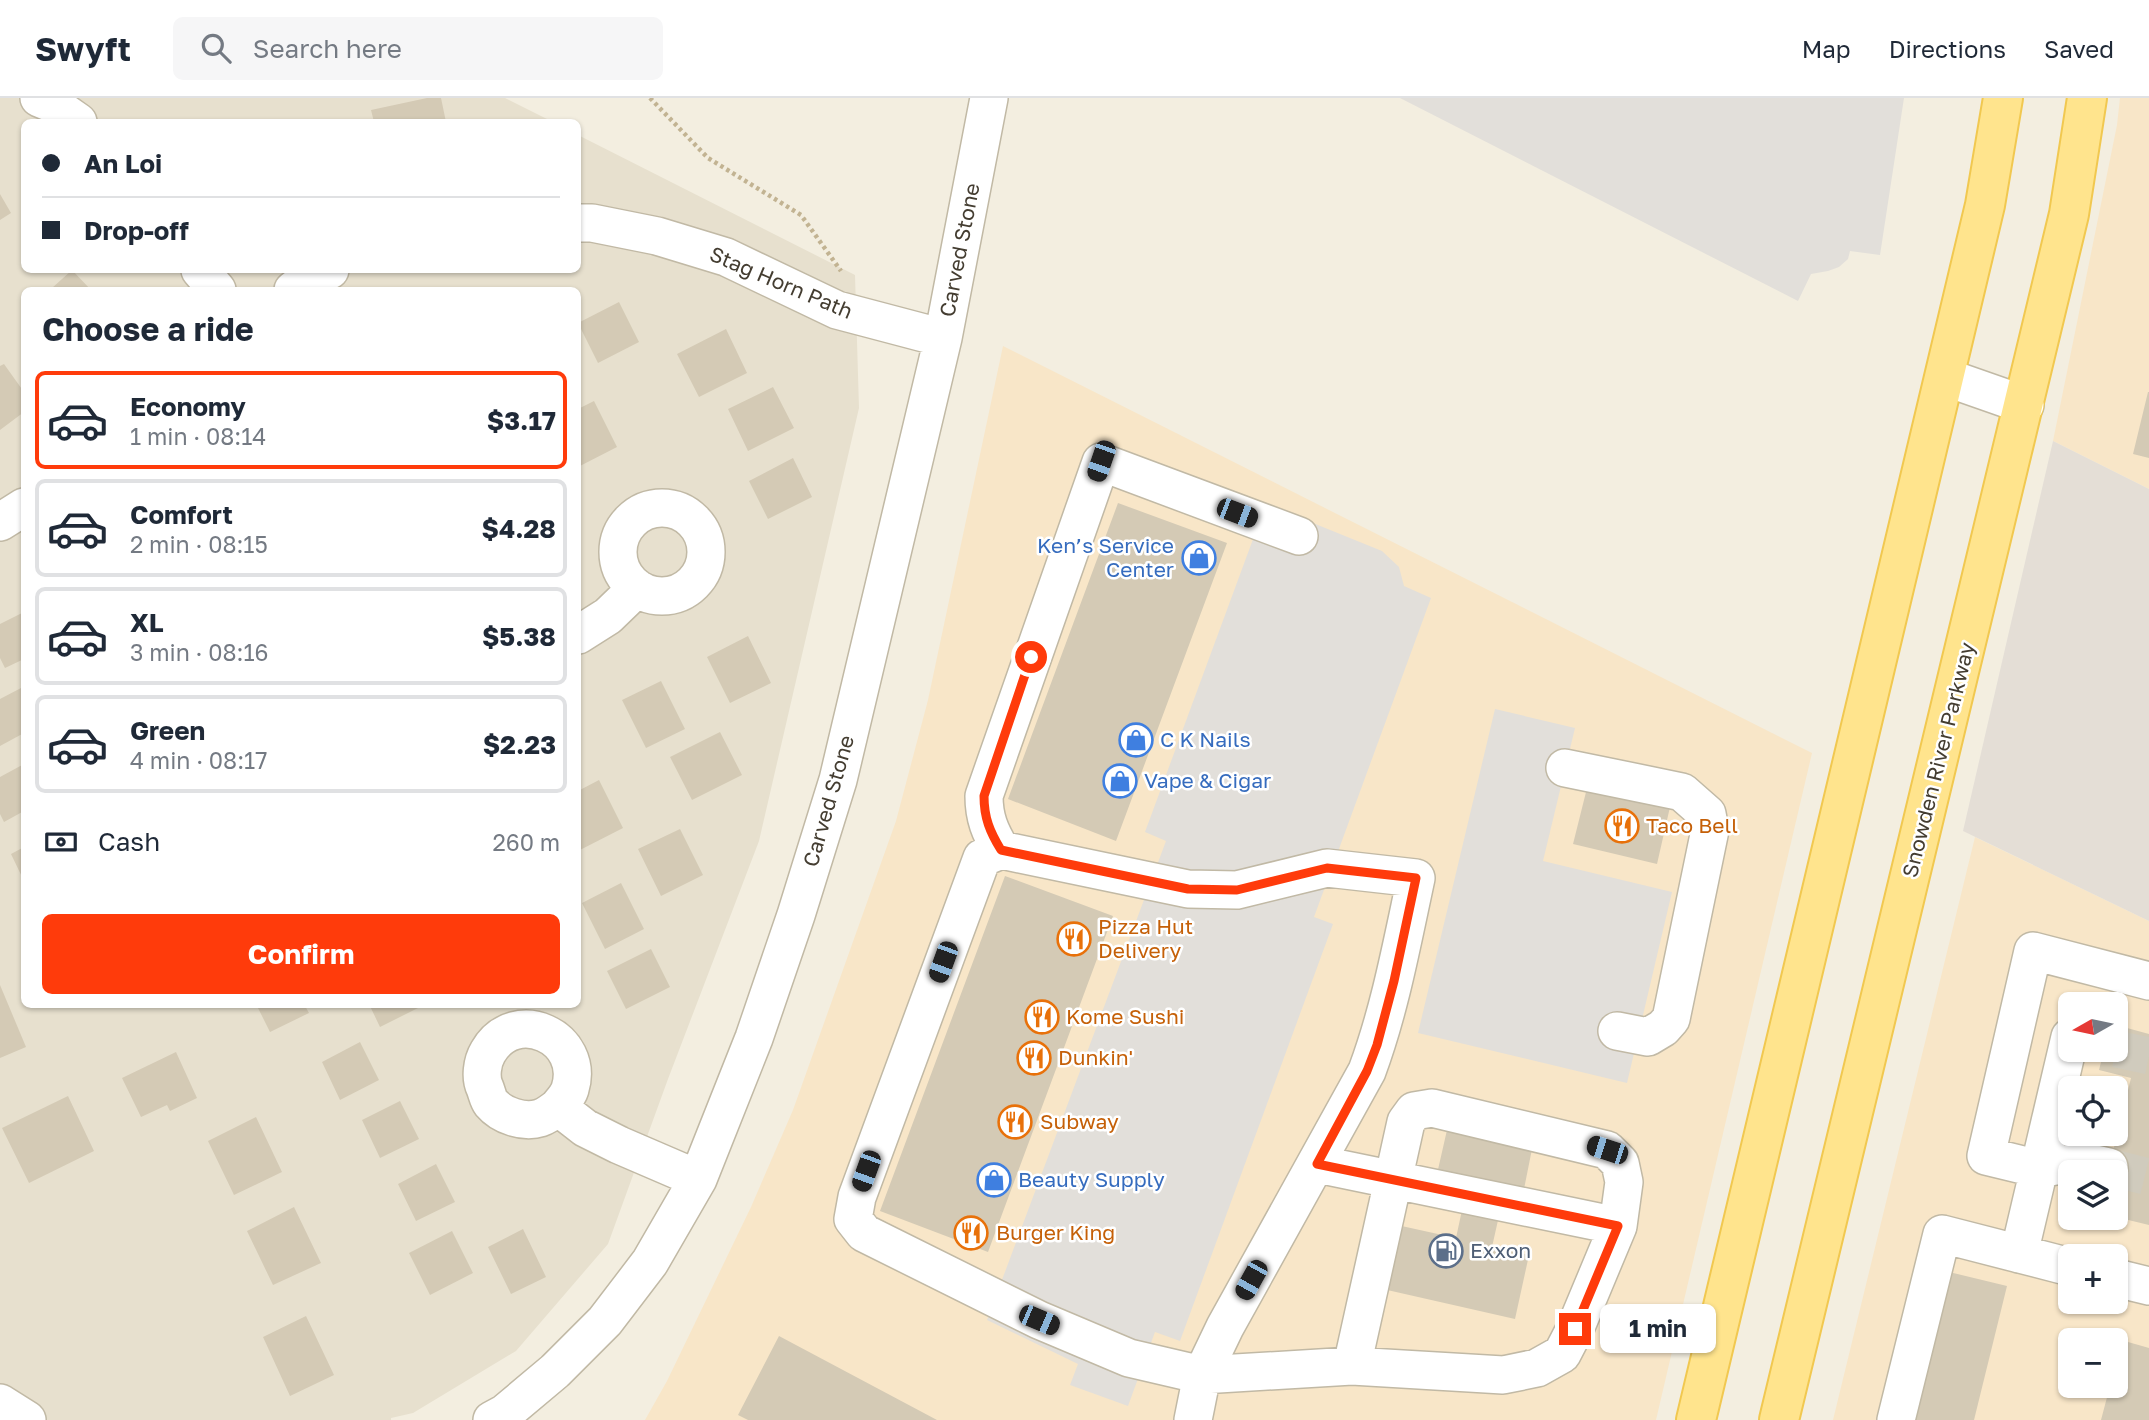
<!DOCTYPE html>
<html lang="en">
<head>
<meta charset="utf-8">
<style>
  body { margin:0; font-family:"Golos Text",sans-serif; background:#f6f6f7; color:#1f2937; height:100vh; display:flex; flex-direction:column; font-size:26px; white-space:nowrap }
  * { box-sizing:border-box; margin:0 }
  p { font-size:23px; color:#747a83 }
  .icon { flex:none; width:38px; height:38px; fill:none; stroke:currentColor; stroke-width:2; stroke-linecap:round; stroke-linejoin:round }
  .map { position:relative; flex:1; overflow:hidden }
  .panel { position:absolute; left:21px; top:189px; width:560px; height:721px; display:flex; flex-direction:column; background:#fff; border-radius:10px; box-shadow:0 2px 5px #0004 }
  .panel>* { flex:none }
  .top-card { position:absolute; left:21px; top:21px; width:560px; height:154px; border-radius:10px; box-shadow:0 2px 5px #0004; display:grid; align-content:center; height:154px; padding:0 21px; background:#fff }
  .needle { width:46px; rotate:261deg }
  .buttons { position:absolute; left:2058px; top:894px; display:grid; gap:14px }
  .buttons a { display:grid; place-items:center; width:70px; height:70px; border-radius:10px; background:#fff; box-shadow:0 2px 5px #0004; font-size:35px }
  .end { position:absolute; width:32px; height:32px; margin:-16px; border:9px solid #ff3b0b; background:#fff; box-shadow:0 0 0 4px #fff }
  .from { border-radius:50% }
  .bubble { position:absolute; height:49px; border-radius:10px; background:#fff; box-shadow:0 2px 5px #0004; font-size:23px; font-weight:700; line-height:49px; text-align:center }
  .car { position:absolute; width:21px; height:42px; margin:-21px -10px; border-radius:9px; box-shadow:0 0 5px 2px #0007; background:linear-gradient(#222 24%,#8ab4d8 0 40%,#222 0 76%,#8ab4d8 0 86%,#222 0) }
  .top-card b { display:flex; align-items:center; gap:24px; height:66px; font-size:26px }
  .top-card b+b { border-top:2px solid #e0e1e3 }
  .top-card i { width:18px; height:18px; background:#1f2937 }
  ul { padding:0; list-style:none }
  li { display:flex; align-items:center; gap:21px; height:98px; margin:0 14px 10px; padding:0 7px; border:4px solid #e0e1e3; border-radius:10px }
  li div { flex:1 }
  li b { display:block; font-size:26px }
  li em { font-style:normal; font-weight:700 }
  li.current { border-color:#ff3b0b }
  li>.icon { width:63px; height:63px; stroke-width:1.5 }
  h2 { padding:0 21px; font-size:32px; line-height:84px }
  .pay { display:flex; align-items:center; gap:18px; height:77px; padding:0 21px; font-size:26px }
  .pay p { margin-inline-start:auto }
  .action { display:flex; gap:14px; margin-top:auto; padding:14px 21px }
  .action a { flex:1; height:80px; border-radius:10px; background:#ff3b0b; color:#fff; font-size:28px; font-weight:700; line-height:80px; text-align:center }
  header { display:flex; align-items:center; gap:42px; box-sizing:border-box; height:98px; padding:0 35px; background:#fff; border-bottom:2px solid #e0e1e3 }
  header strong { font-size:33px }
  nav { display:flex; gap:38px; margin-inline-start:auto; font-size:24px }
  .search { width:490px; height:63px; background:#f6f6f7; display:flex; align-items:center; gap:18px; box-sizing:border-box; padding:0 24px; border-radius:10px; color:#747a83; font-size:26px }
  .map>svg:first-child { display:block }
  .residential { fill:#e7e0ce; fill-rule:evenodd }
  .commercial { fill:#f8e6c8; fill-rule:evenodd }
  .industrial { fill:#e4ded6 }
  .parking { fill:#e2dfda }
  .building { fill:#d4cab5 }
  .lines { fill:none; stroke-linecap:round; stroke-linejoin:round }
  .minor-tunnel { stroke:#d0cbbd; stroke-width:37; stroke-dasharray:37 18; stroke-linecap:butt }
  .minor-casing { stroke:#c1b9a5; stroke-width:40 }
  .major-casing { stroke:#f1c850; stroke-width:42 }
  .path { stroke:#c2b392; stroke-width:4.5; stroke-dasharray:3.5 3.5; stroke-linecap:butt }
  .minor { stroke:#fff; stroke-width:37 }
  .major { stroke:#ffe48d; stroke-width:38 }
  .route { stroke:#ff3b0b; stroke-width:9 }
  .labels { text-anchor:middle; stroke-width:5; stroke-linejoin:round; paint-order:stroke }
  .street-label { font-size:21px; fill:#443d31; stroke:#fff }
  .shop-label { font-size:21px; fill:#366cbe; stroke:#fff; text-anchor:start }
  .food-label { font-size:21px; fill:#c56008; stroke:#fff; text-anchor:start }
  .service-label { font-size:21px; fill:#4e5e75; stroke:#fff; text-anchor:start }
</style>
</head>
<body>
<header>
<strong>Swyft</strong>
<div class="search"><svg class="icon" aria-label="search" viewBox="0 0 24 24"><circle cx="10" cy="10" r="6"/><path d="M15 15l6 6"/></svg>Search here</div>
<nav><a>Map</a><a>Directions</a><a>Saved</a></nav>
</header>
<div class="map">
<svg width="2149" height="1322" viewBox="0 0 2149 1322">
  <rect width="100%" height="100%" fill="#f3eee0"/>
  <path class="residential" d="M0 0H505L553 24H24V172H578V37L855 177 859 310 759 743 668 981 608 1146 516 1253 413 1315 391 1320V1322H0ZM24 192H578V906H24Z"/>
  <path class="commercial" d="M2120 0H2149V391L2053 343 2117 27Z
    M1003 248 1812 655 1656 1322H645L667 1283 751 1109 793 1012 896 723 928 602Z
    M1975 739 2149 823V1322H1833ZM2070 906H2116V952H2070ZM2070 990H2116V1036H2070ZM2070 1074H2116V1120H2070ZM2070 1158H2116V1204H2070ZM2070 1242H2116V1288H2070Z"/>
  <path class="industrial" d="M2053 343 2149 391V823L1963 733Z"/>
  <path class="parking" d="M1400 0H1904L1880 157 1850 153 1848 161 1839 169 1828 173 1811 176 1798 203Z
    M1266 406 1382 453 1399 469 1404 488 1431 500 1314 819 1333 826 1180 1243 1155 1234 1128 1308 1070 1287 1078 1266 987 1222 1166 743 1145 734Z
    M1495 611 1575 630 1543 763 1672 794 1627 985 1418 935Z"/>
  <path class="building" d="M427 0H441L446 24H374L371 12Z
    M0 96 11 115 0 122Z
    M72 172 91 192H49L52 190Z
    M619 204 639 244 598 265 578 225Z
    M726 231 747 275 699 299 677 256Z
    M4 266 24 294V314L0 332V268Z
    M773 289 794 330 748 353 728 311Z
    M2148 294H2149V360L2133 356Z
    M594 303 617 349 578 369V311Z
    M793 360 812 399 768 421 749 383Z
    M1118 405 1227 445 1116 743 1008 701Z
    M24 514V561L5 570 0 560V526Z
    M748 538 771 585 730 605 707 559Z
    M661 583 685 631 646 650 622 602Z
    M21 590 24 598V635L0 648V601Z
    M720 634 742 677 692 702 670 659Z
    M24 666V713L4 724 0 716V679Z
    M599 682 623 730 578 753V693Z
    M1587 690 1670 709 1657 766 1573 746Z
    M680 731 703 777 661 798 638 751Z
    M24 749V783L11 756Z
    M1005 778 1113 818 988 1154 880 1113Z
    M621 785 644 831 605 851 582 805Z
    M651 851 670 889 626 911 607 873Z
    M0 887 26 949 0 960Z
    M256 906H304L309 915 270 934Z
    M369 906H421L422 908 380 929Z
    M2116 927 2149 936V1127L2116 1119V1074H2108L2131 980 2099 972 2104 952H2116Z
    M360 944 379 982 340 1002 322 964Z
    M176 954 197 1000 170 1013 167 1007 141 1019 122 980Z
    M68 998 94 1053 29 1085 2 1030Z
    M400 1003 419 1041 380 1060 362 1022Z
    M256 1019 282 1074 234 1097 208 1043Z
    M1447 1032 1532 1051 1523 1096 1505 1091 1492 1149 1529 1157 1515 1221 1374 1189 1388 1125 1456 1140 1468 1084 1437 1076Z
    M436 1066 455 1104 416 1123 398 1086Z
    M294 1109 321 1165 273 1187 247 1133Z
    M523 1131 546 1179 511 1196 488 1149Z
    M452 1133 473 1175 430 1197 409 1155Z
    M1945 1173 2007 1188 1974 1322H1909Z
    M306 1218 334 1277 290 1298 263 1239Z
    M779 1238 937 1322H748L738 1317Z
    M2121 1242 2149 1250V1322H2101L2110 1288H2116V1264Z"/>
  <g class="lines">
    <path class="minor-tunnel" d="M2116 951 2149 958
      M2109 1069 2149 1079"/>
    <defs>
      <path id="minor" d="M39 0 51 5 78 24
        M578 125H592L657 138 726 159 837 212 943 240
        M200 172 217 192
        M293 192 302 185 330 172
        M1945 279 2025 307
        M618 454a44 44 0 1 1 88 0a44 44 0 1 1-88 0Z
        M0 424 24 409
        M578 537 608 518 637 490
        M1565 670 1682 694 1707 716 1710 732 1671 921 1663 930 1648 939 1617 933
        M1001 752C990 734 984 720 984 698L1101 364 1299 438
        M2070 939 2039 1071 2082 1063 2109 1069
        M558 1009C553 1013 546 1018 540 1020 524 1025 502 1018 491 1005 488 1001 487 995 485 990 480 980 482 964 488 954 515 907 586 939 570 991 568 998 562 1004 558 1009L585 1030 619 1047 698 1081
        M2019 1156 2039 1071 1986 1058 2033 853 2149 883
        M2116 1180 2149 1188
        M1352 1268 1406 1024 1414 1013 1432 1010 1607 1052 1620 1065 1624 1084 1618 1128
        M0 1305 27 1322
        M492 1322 505 1315 555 1273 605 1223 650 1164 698 1081 754 940 796 817 838 682 943 240 989 0
        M1193 1322 1202 1277 1225 1229 1367 973C1390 911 1402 845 1416 780L1327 770 1237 792 1188 791 1001 752 982 760 857 1099 853 1121 864 1135 1039 1222 1129 1260 1202 1277 1352 1268 1503 1277 1537 1270 1562 1256 1575 1231 1618 1128 1317 1066
        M1896 1322 1942 1136 2070 1169"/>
      <path id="major" d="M1696 1322 1985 107 2003 0
        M1779 1322 2069 116 2087 0"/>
    </defs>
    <use href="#minor" class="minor-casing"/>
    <use href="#major" class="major-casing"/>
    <path class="path" d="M650 0 708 60 801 117 841 173"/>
    <use href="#minor" class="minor"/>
    <use href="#major" class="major"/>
  </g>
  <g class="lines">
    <path class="route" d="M1031 559 984 698C984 720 990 734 1001 752L1188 791 1237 792 1327 770 1416 780 1394 883 1377 947 1367 973 1317 1066 1618 1128 1575 1231"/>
  </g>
  <defs>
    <symbol id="shop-ring" viewBox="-11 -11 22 22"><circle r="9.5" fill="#fff" stroke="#3f7fe0" stroke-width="1.5"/><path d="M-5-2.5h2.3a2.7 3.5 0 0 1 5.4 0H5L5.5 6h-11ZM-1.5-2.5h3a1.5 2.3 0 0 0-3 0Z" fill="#3f7fe0"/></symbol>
    <symbol id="restaurant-ring" viewBox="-11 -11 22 22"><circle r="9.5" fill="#fff" stroke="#e8710a" stroke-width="1.5"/><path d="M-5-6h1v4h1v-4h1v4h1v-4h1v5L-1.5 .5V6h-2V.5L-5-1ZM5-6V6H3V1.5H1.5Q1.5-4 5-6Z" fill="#e8710a"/></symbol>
    <symbol id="fuel-ring" viewBox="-11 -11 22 22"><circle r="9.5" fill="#fff" stroke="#5c6f8a" stroke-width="1.5"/><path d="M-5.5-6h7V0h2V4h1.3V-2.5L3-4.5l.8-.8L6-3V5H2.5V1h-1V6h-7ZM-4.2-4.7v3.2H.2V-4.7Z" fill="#5c6f8a"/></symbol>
  </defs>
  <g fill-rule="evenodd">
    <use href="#shop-ring" x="1180" y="441" width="38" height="38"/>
    <use href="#shop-ring" x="1117" y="623" width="38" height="38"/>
    <use href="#shop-ring" x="1101" y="664" width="38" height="38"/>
    <use href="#restaurant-ring" x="1603" y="709" width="38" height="38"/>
    <use href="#restaurant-ring" x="1055" y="822" width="38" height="38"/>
    <use href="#restaurant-ring" x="1023" y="900" width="38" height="38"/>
    <use href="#restaurant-ring" x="1015" y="941" width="38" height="38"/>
    <use href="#restaurant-ring" x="996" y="1005" width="38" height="38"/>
    <use href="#shop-ring" x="975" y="1063" width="38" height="38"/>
    <use href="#restaurant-ring" x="952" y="1116" width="38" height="38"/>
    <use href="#fuel-ring" x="1427" y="1134" width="38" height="38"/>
  </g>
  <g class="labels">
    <g class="street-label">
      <text transform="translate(960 152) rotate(-79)" y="7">Carved Stone</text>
      <text transform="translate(781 185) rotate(23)" y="7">Stag Horn Path</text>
      <text transform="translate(1939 662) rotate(-76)" y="7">Snowden River Parkway</text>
      <text transform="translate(829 703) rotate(-74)" y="7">Carved Stone</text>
    </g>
    <g class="shop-label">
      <text x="1174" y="455" text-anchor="end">Ken’s Service<tspan x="1174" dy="24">Center</tspan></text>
      <text x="1160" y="649">C K Nails</text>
      <text x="1144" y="690">Vape &amp; Cigar</text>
      <text x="1018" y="1089">Beauty Supply</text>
    </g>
    <g class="food-label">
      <text x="1646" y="735">Taco Bell</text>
      <text x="1098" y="836">Pizza Hut<tspan x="1098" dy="24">Delivery</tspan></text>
      <text x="1066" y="926">Kome Sushi</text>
      <text x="1058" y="967">Dunkin'</text>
      <text x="1040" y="1031">Subway</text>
      <text x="996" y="1142">Burger King</text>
    </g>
    <g class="service-label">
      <text x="1470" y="1160">Exxon</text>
    </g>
  </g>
</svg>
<div class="buttons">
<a><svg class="needle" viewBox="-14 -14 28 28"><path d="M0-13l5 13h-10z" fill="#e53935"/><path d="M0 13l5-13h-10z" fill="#747a83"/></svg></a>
<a><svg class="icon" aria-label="locate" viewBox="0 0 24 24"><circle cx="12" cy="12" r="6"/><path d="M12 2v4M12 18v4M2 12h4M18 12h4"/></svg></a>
<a><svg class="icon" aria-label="layers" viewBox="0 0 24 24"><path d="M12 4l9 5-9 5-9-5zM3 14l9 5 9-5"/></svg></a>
<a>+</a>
<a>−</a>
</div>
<i class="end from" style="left:1031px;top:559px"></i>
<i class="end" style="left:1575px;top:1231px"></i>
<div class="bubble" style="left:1600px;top:1206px;width:116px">1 min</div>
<i class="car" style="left:1101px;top:363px;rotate:199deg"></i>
<i class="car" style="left:1237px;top:415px;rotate:111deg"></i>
<i class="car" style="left:943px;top:864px;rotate:200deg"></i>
<i class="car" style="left:1607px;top:1052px;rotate:288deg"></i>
<i class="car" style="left:866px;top:1073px;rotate:200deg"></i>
<i class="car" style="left:1251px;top:1182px;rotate:209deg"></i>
<i class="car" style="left:1039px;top:1222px;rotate:113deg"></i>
<div class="top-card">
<b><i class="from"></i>An Loi</b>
<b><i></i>Drop-off</b>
</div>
<section class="panel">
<h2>Choose a ride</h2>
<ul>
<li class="current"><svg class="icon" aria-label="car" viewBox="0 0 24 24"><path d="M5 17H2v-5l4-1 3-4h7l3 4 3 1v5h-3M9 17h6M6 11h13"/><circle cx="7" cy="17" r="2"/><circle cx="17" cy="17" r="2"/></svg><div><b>Economy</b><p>1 min · 08:14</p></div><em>$3.17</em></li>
<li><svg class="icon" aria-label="car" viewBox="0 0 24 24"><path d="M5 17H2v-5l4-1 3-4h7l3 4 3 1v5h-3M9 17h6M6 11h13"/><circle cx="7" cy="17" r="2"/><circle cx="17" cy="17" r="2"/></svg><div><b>Comfort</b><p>2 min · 08:15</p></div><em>$4.28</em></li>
<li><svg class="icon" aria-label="car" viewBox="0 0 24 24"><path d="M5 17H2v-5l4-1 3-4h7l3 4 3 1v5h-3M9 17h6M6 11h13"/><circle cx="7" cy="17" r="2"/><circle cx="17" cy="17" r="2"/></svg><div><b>XL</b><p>3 min · 08:16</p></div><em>$5.38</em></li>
<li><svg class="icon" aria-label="car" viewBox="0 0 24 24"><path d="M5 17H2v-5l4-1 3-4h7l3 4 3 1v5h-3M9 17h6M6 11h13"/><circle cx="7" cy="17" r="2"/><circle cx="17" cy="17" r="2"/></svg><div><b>Green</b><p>4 min · 08:17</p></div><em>$2.23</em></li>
</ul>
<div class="pay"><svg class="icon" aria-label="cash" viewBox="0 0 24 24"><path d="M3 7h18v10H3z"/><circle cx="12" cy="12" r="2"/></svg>Cash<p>260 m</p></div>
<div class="action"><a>Confirm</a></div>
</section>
</div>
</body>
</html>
